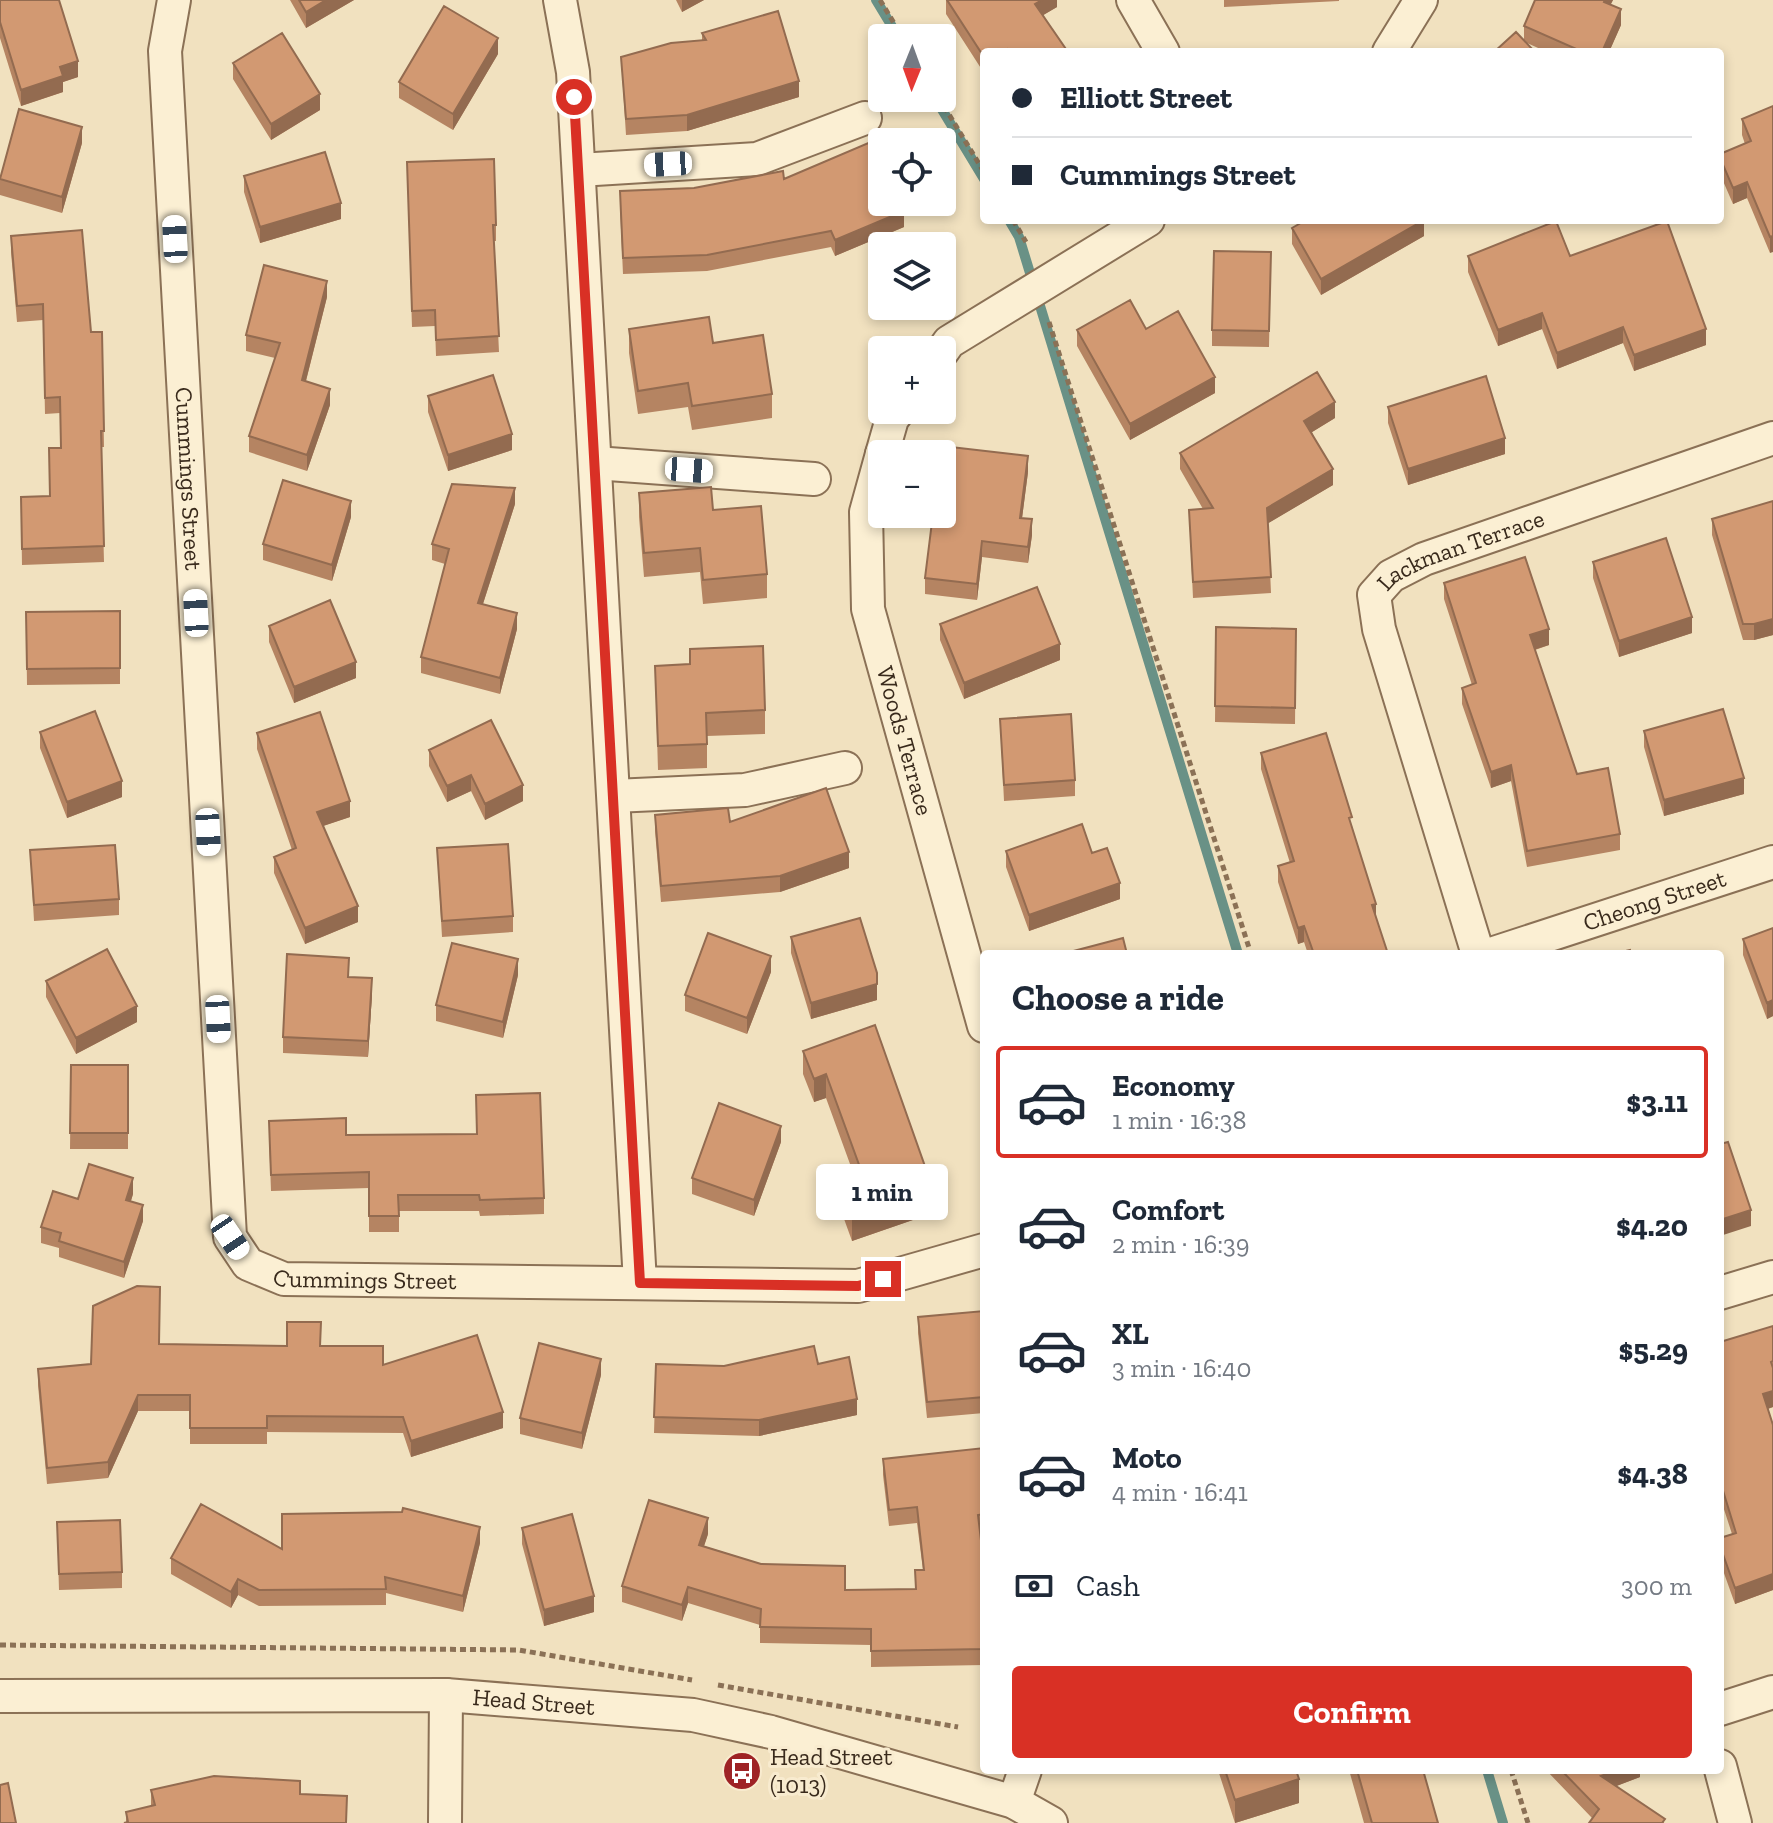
<!DOCTYPE html>
<html lang="en">
<head>
<meta charset="utf-8">
<style>
  body { margin:0; font-family:"Zilla Slab",serif; background:#f2f2f3; color:#1f2937; height:100vh; display:flex; flex-direction:column; font-size:30px; white-space:nowrap }
  * { box-sizing:border-box; margin:0 }
  p { font-size:26px; color:#747a83 }
  .icon { flex:none; width:44px; height:44px; fill:none; stroke:currentColor; stroke-width:2; stroke-linecap:round; stroke-linejoin:round }
  .map { position:relative; flex:1; overflow:hidden }
  .side { position:absolute; left:980px; top:950px; width:744px; height:824px; display:flex; flex-direction:column; background:#fff; border-radius:8px; box-shadow:0 4px 12px #0003 }
  .side>* { flex:none }
  .hud { position:absolute; left:980px; top:48px; width:744px; height:176px; border-radius:8px; box-shadow:0 4px 12px #0003; display:grid; align-content:center; height:176px; padding:0 32px; background:#fff }
  .needle { width:52px; rotate:181deg }
  .tools { position:absolute; left:868px; top:24px; display:grid; gap:16px }
  .tools a { display:grid; place-items:center; width:88px; height:88px; border-radius:8px; background:#fff; box-shadow:0 4px 12px #0003; font-size:40px }
  .end { position:absolute; width:36px; height:36px; margin:-18px; border:10px solid #d93025; background:#fff; box-shadow:0 0 0 4px #fff }
  .from { border-radius:50% }
  .bubble { position:absolute; height:56px; border-radius:8px; background:#fff; box-shadow:0 4px 12px #0003; font-size:26px; font-weight:800; line-height:56px; text-align:center }
  .car { position:absolute; width:24px; height:48px; margin:-24px -12px; border-radius:10px; box-shadow:0 0 6px 2px #0007; background:linear-gradient(#fff 24%,#345 0 40%,#fff 0 76%,#345 0 86%,#fff 0) }
  .hud b { display:flex; align-items:center; gap:28px; height:76px; font-size:30px }
  .hud b+b { border-top:2px solid #e0e1e3 }
  .hud i { width:20px; height:20px; background:#1f2937 }
  ul { padding:0; list-style:none }
  li { display:flex; align-items:center; gap:24px; height:112px; margin:0 16px 12px; padding:0 16px; border:4px solid transparent; border-radius:8px }
  li div { flex:1 }
  li b { display:block; font-size:30px }
  li em { font-style:normal; font-weight:800 }
  li.on { border-color:#d93025 }
  li>.icon { width:72px; height:72px; stroke-width:1.5 }
  h2 { padding:0 32px; font-size:36px; line-height:96px }
  .pay { display:flex; align-items:center; gap:20px; height:88px; padding:0 32px; font-size:30px }
  .pay p { margin-inline-start:auto }
  .cta { display:flex; gap:16px; margin-top:auto; padding:16px 32px }
  .cta a { flex:1; height:92px; border-radius:8px; background:#d93025; color:#fff; font-size:32px; font-weight:800; line-height:92px; text-align:center }
  .map>svg:first-child { display:block }
  .lines { fill:none; stroke-linecap:round; stroke-linejoin:round }
  .stream { stroke:#699186; stroke-width:10 }
  .street-casing { stroke:#8b7156; stroke-width:36 }
  .path { stroke:#8b7156; stroke-width:5; stroke-dasharray:6 4; stroke-linecap:butt }
  .street { stroke:#fbefd3; stroke-width:32 }
  .wall { fill:#b58462 }
  .shaded-wall { fill:#936b50 }
  .building { fill:#d29972; stroke:#936b50; stroke-width:2 }
  .route { stroke:#d93025; stroke-width:10 }
  .labels { text-anchor:middle; stroke-width:6; stroke-linejoin:round; paint-order:stroke }
  .street-label { font-size:24px; fill:#392a1c; stroke:#f8ebcf }
  .poi-label { font-size:24px; fill:#392a1c; stroke:#f8ebcf; text-anchor:start }
</style>
</head>
<body>
<div class="map">
<svg width="1773" height="1823" viewBox="0 0 1773 1823">
  <rect width="100%" height="100%" fill="#f1e1bf"/>
  <g class="lines">
    <path class="stream" d="M876 0 899 38
      M935 98 984 179
      M1009 220 1019 237 1238 954
      M1487 1770 1503 1823"/>
    <defs>
      <g id="street">
        <path id="s1" d="M174 0 165 51 230 1237 248 1264 284 1279 858 1286 984 1250"/>
        <path d="M560 0 573 72 640 1283"/>
        <path d="M1133 0 1163 52"/>
        <path d="M1389 52 1421 0"/>
        <path d="M579 170 757 159 865 118"/>
        <path d="M942 352 949 342 1148 220"/>
        <path id="s2" d="M882 454 866 512 868 609 984 1026"/>
        <path d="M882 454 892 419 899 410"/>
        <path d="M595 463 814 479"/>
        <path d="M614 796 745 790 845 768"/>
        <path id="s3" d="M1478 954 1379 629 1374 595 1391 576 1424 559 1773 438"/>
        <path id="s4" d="M1491 954 1773 862"/>
        <path d="M1720 1293 1773 1277"/>
        <path id="s5" d="M0 1696 446 1695 693 1715 771 1732 1014 1802 1051 1823"/>
        <path d="M1720 1709 1773 1692"/>
        <path d="M1720 1766 1735 1823"/>
        <path d="M1014 1802 1025 1770"/>
        <path d="M445 1823 446 1695"/>
      </g>
    </defs>
    <use href="#street" class="street-casing"/>
    <path class="path" d="M880 0 903 38
      M939 98 984 172
      M1013 220 1026 242
      M1049 322 1251 954
      M0 1645 519 1650 692 1680
      M718 1685 958 1727
      M1511 1770 1528 1823"/>
    <use href="#street" class="street"/>
  </g>
  <path class="wall" d="M0 0 78 77 63 82V92L21 106 0 38Z
    M290 0H354L306 28Z
    M676 0H704L682 12Z
    M946 0H1057V7L1043 15 1068 52H984V73L946 14Z
    M1224 0H1339V1L1224 7Z
    M1535 0H1613L1610 5 1621 25 1609 52H1547L1527 43 1524 40V26Z
    M702 33 799 97 687 131 626 135 621 57 702 40Z
    M498 54 453 130 399 98V82Z
    M233 63 320 110 271 140 233 79Z
    M1773 106 1770 253 1747 198 1733 204 1720 174V154L1745 144 1742 135V119Z
    M82 143 62 213 0 195V179Z
    M407 162 496 225V241H494L499 352 436 356 435 326 412 327Z
    M244 176 341 219 260 243 244 192Z
    M784 179 904 227 835 256 831 247 707 271 623 274 620 207 694 188Z
    M1292 228 1424 236 1321 295 1292 244Z
    M11 236 91 332H102L104 447H101L104 562 22 565 21 497 50 496 61 448 60 413 45 414 43 320 17 322 11 252Z
    M1271 252 1269 347 1212 346V330Z
    M1468 256H1570L1706 345 1634 371 1623 343 1557 369 1542 329 1498 346 1468 272Z
    M327 297 306 381 330 405 307 471 249 452V436L275 358 246 351V335Z
    M629 329 713 343 772 394V418L692 430 688 407 638 414 629 353Z
    M1146 329 1215 393 1130 440 1077 346V330Z
    M428 396 512 450 448 471 428 412Z
    M1388 407 1505 454 1408 485 1388 423Z
    M1335 418 1312 432 1333 485 1268 523 1271 593 1193 598 1189 510 1203 509 1180 469V453Z
    M1028 472 1022 518 1032 535 1028 563 982 557 977 600 925 594V578Z
    M639 493 713 510 767 574V598L703 604 700 572 644 577 639 517Z
    M1773 501V635L1754 640H1743L1712 535V519Z
    M515 504 483 604 517 629 500 694 421 673V657L445 564 432 560V544Z
    M351 517 332 581 263 560V544Z
    M1593 562 1692 633 1619 657 1593 578Z
    M1444 583 1549 645 1535 650 1577 774 1620 834V850L1527 867 1511 781 1491 788 1462 704V688L1472 685 1444 599Z
    M120 611V684L27 685 26 612Z
    M940 624 1060 660 964 699 940 640Z
    M269 626 356 678 294 703 269 642Z
    M1216 627 1296 629 1295 724 1215 722Z
    M690 649 765 710V734L707 736V768L658 770 655 666 690 664Z
    M1000 719 1075 780V796L1004 801Z
    M1644 731 1744 794 1664 816 1644 747Z
    M40 732 122 797 67 818 40 748Z
    M257 733 350 817 323 826 358 922 305 944 274 873V857L292 850 257 749Z
    M429 750 523 801 485 820 471 791 447 802 429 766Z
    M1261 753 1352 826 1376 920 1388 954H1308L1304 942 1298 944 1278 882V866L1290 863 1261 769Z
    M655 815 730 822 849 868 780 892 661 902 655 831Z
    M437 848 513 916V932L442 937Z
    M30 850 119 899V915L34 921Z
    M1006 851 1092 853 1120 899 1029 931 1006 867Z
    M1773 928V1016L1767 1019 1743 955V939Z
    M791 937 877 1000 811 1019 791 953Z
    M771 972 747 1034 685 1011V995Z
    M518 975 503 1038 436 1021V1005Z
    M349 977 372 994 368 1057 283 1053V1037Z
    M46 981 137 1022 76 1054 46 997Z
    M875 1025 933 1213 852 1241 839 1205V1181L854 1175 826 1098 814 1102 803 1074V1051Z
    M71 1065H128V1149H70Z
    M346 1135 544 1198V1214L480 1216 479 1211H399V1232H369V1188L271 1191 269 1137Z
    M781 1142 754 1216 692 1194V1178Z
    M133 1194 131 1201 143 1221 124 1278 59 1257V1248L41 1243V1227L78 1199Z
    M984 1311V1413L927 1418 918 1333V1317Z
    M1773 1326V1407L1768 1409 1773 1425V1590L1735 1604 1720 1562V1546L1732 1534 1720 1497V1342Z
    M159 1344 321 1346 383 1365 503 1428 411 1457 403 1433 267 1432V1444H190V1411H138L108 1478 47 1484 38 1385V1369L91 1364Z
    M656 1364 724 1366 818 1364 857 1415 759 1436 654 1433Z
    M601 1375 582 1449 520 1434V1418Z
    M984 1448V1530L980 1531 982 1549 984 1665 871 1667V1645L760 1643V1625L688 1603 682 1621 622 1602V1586L708 1534 704 1546 845 1590 915 1589 923 1570 917 1523 889 1526 883 1475V1459Z
    M57 1522 122 1572V1588L59 1590Z
    M522 1528 594 1612 544 1626 522 1544Z
    M480 1543 463 1612 386 1593V1605L259 1606 238 1595 231 1608 171 1574V1558L282 1549Z
    M1218 1770H1296L1299 1803 1235 1823Z
    M1349 1770H1423L1438 1823H1364Z
    M1546 1770H1640V1777L1616 1786 1665 1823 1592 1818Z
    M300 1781 126 1823V1812L151 1806V1790Z"/>
  <path class="shaded-wall" d="M326 0H354L306 28V12Z
    M682 0H704L682 12Z
    M1042 0H1057V7L1035 20V4Z
    M1605 0H1613L1604 18V2Z
    M1621 9V25L1609 52H1602Z
    M498 38V54L453 130V114Z
    M78 61V77L63 82V92L21 106V90L60 67Z
    M799 81V97L687 131V115Z
    M320 94V110L271 140V124Z
    M82 127V143L62 213V197Z
    M1747 182V198L1733 204V188Z
    M341 203V219L260 243V227Z
    M904 211V227L835 256V240Z
    M1424 220V236L1321 295V279Z
    M1773 236V252L1770 253V237Z
    M327 281V297L302 396V380Z
    M1542 313V329L1498 346V330Z
    M1623 327V343L1557 369V353Z
    M1706 329V345L1634 371V355Z
    M1215 377V393L1130 440V424Z
    M330 389V405L307 471V455Z
    M1335 402V418L1304 437V421Z
    M512 434V450L448 471V455Z
    M1505 438V454L1408 485V469Z
    M1028 456V472L1020 534V518Z
    M1333 469V485L1267 524V508Z
    M515 488V504L478 619V603Z
    M351 501V517L332 581V565Z
    M1032 519V535L1028 563V547Z
    M982 541V557L977 600V584Z
    M517 613V629L500 694V678Z
    M1692 617V633L1619 657V641Z
    M1773 619V635L1754 640V624Z
    M1549 629V645L1530 651V635Z
    M1060 644V660L964 699V683Z
    M356 662V678L294 703V687Z
    M1511 765V781L1491 788V772Z
    M471 775V791L447 802V786Z
    M1744 778V794L1664 816V800Z
    M122 781V797L67 818V802Z
    M523 785V801L485 820V804Z
    M350 801V817L317 828V812Z
    M849 852V868L780 892V876Z
    M1120 883V899L1029 931V915Z
    M1376 904V920L1372 905Z
    M358 906V922L305 944V928Z
    M1304 926V942L1298 944V928Z
    M771 956V972L747 1034V1018Z
    M518 959V975L503 1038V1022Z
    M372 978V994L368 1057V1041Z
    M877 984V1000L811 1019V1003Z
    M1773 1000V1016L1767 1019V1003Z
    M137 1006V1022L76 1054V1038Z
    M826 1074V1098L814 1102V1079Z
    M781 1126V1142L754 1216V1200Z
    M133 1178V1194L126 1216V1200Z
    M933 1189V1213L852 1241V1217Z
    M143 1205V1221L124 1278V1262Z
    M1751 1210V1226L1720 1236V1220Z
    M601 1359V1375L582 1449V1433Z
    M1773 1391V1407L1763 1410V1394Z
    M138 1395V1411L108 1478V1462Z
    M857 1399V1415L759 1436V1420Z
    M503 1412V1428L411 1457V1441Z
    M708 1518V1534L699 1561V1545Z
    M480 1527V1543L463 1612V1596Z
    M1773 1574V1590L1735 1604V1588Z
    M238 1579V1595L231 1608V1592Z
    M688 1587V1603L682 1621V1605Z
    M594 1596V1612L544 1626V1610Z
    M1617 1770H1640V1777L1601 1792V1776Z
    M1299 1779V1803L1235 1823V1800Z"/>
  <path class="building" d="M0 0H59L78 61 60 67 63 76 21 90 0 22Z
    M299 0H326L306 12Z
    M947 0H1042L1035 4 1068 52H1009L1007 49 1002 52H984V57Z
    M1535 0H1605L1604 2 1621 9 1602 52H1583L1524 26Z
    M444 6 498 38 453 114 399 82Z
    M778 11 799 81 687 115 626 119 621 57 671 43 706 40 702 33Z
    M1516 32 1535 52H1494Z
    M282 33 320 94 271 124 233 63Z
    M1773 106V236L1770 237 1747 182 1733 188 1720 158V154L1751 141 1742 119Z
    M19 109 82 127 62 197 0 179Z
    M873 141 882 161V202H900L904 211 835 240 831 231 707 255 623 258 620 191 694 188 783 171 784 179Z
    M325 152 341 203 260 227 244 176Z
    M494 159 496 225H493L499 336 436 340 435 310 412 311 407 162Z
    M1306 220H1424L1321 279 1292 228Z
    M1556 221 1570 256 1667 221 1706 329 1634 355 1623 327 1557 353 1542 313 1498 330 1468 256Z
    M82 230 91 332H102L104 431H101L104 546 22 549 21 497 50 496 49 448H61L60 397 45 398 43 304 17 306 11 236Z
    M1214 251 1271 252 1269 331 1212 330Z
    M264 265 327 281 302 380 330 389 307 455 249 436 280 343 246 335Z
    M1130 300 1146 329 1178 311 1215 377 1130 424 1077 330Z
    M709 317 713 343 763 335 772 394 692 406 688 383 638 391 629 329Z
    M1317 372 1335 402 1304 421 1333 469 1267 508 1271 577 1193 582 1189 510 1213 508 1180 453Z
    M493 375 512 434 448 455 428 396Z
    M1486 376 1505 438 1408 469 1388 407Z
    M942 446 1028 456 1020 518 1032 519 1028 547 982 541 977 584 925 578 933 514H942V454H940Z
    M283 480 351 501 332 565 263 544Z
    M452 484 515 488 478 603 517 613 500 678 421 657 449 549 432 544Z
    M711 487 713 510 761 506 767 574 703 580 700 548 644 553 639 493Z
    M1773 501V619L1754 624H1743L1712 519Z
    M1666 538 1692 617 1619 641 1593 562Z
    M1525 557 1549 629 1530 635 1577 774 1608 768 1620 834 1527 851 1511 765 1491 772 1462 688 1476 683 1444 583Z
    M1037 587 1060 644 964 683 940 624Z
    M330 600 356 662 294 687 269 626Z
    M120 611V668L27 669 26 612Z
    M1216 627 1296 629 1295 708 1215 706Z
    M763 646 765 710 706 713 707 744 658 746 655 666 690 664V649Z
    M1723 709 1744 778 1664 800 1644 731Z
    M95 711 122 781 67 802 40 732Z
    M320 712 350 801 317 812 358 906 305 928 274 857 296 848 257 733Z
    M1071 714 1075 780 1004 785 1000 719Z
    M491 720 523 785 485 804 471 775 447 786 429 750Z
    M1326 733 1352 817 1349 818 1376 904 1372 905 1388 954H1314L1304 926 1298 928 1278 866 1294 861 1261 753Z
    M826 788 849 852 780 876 661 886 655 815 728 808 730 822Z
    M1082 824 1092 853 1107 848 1120 883 1029 915 1006 851Z
    M508 844 513 916 442 921 437 848Z
    M115 845 119 899 34 905 30 850Z
    M860 918 877 973V984L811 1003 791 937Z
    M1773 928V1000L1767 1003 1743 939Z
    M708 933 771 956 747 1018 685 995Z
    M1123 938 1127 954H1062Z
    M452 943 518 959 503 1022 436 1005Z
    M107 949 137 1006 76 1038 46 981Z
    M1630 950 1631 954H1613Z
    M287 954 349 958 348 977 372 978 368 1041 283 1037Z
    M875 1025 933 1189 852 1217 839 1181 862 1173 826 1074 814 1079 803 1051Z
    M71 1065H128V1133H70Z
    M540 1093 544 1198 480 1200 479 1195H398L399 1216H369V1172L271 1175 269 1121 346 1118V1135L477 1134 476 1095Z
    M719 1103 781 1126 754 1200 692 1178Z
    M1728 1142 1751 1210 1720 1220V1144Z
    M89 1164 133 1178 126 1200 143 1205 124 1262 59 1241 61 1233 41 1227 53 1191 78 1199Z
    M137 1286 160 1287 159 1344 287 1346V1322H321L320 1346H383V1365L477 1335 503 1412 411 1441 403 1417 267 1416V1428H190V1395H138L108 1462 47 1468 38 1369 91 1364 93 1306Z
    M984 1311V1397L927 1402 918 1317Z
    M1773 1326V1361L1771 1362 1773 1368V1391L1763 1394 1773 1425V1574L1735 1588 1720 1546V1538L1736 1533 1720 1481V1342Z
    M539 1343 601 1359 582 1433 520 1418Z
    M814 1346 818 1364 849 1357 857 1399 759 1420 654 1417 656 1364 724 1366Z
    M984 1448V1514L978 1515 982 1549 984 1649 871 1651V1629L760 1627 761 1609 688 1587 682 1605 622 1586 649 1500 708 1518 699 1545 761 1564 845 1566V1590L916 1589 915 1570H924L917 1507 889 1510 883 1459Z
    M201 1504 282 1549V1514L402 1512 403 1508 480 1527 463 1596 385 1577 386 1589 259 1590 238 1579 231 1592 171 1558Z
    M572 1514 594 1596 544 1610 522 1528Z
    M120 1520 122 1572 59 1574 57 1522Z
    M1225 1770H1296L1299 1779 1235 1800Z
    M1357 1770H1423L1438 1823H1372Z
    M1561 1770H1617L1601 1776 1665 1819 1662 1823H1589L1599 1809Z
    M214 1776 300 1781V1794L347 1796 346 1823H124L128 1822 126 1812 155 1805 151 1790Z
    M8 1783 16 1823H0V1785Z"/>
  <g class="lines">
    <path class="route" d="M574 97 640 1283 858 1286 883 1279"/>
  </g>
  <defs>
    <symbol id="bus-disc" viewBox="-11 -11 22 22"><circle r="9.5" fill="#9e2225" stroke="#f8ebcf"/><path d="M-5-6H5V4H4V6H2V4H-2V6H-4V4H-5ZM-3.5-4V0h7V-4ZM-3.5 1.2v1.5H-2V1.2ZM2 1.2v1.5H3.5V1.2Z" fill="#fff"/></symbol>
  </defs>
  <g fill-rule="evenodd">
    <use href="#bus-disc" x="720" y="1749" width="44" height="44"/>
  </g>
  <g class="labels">
    <g class="street-label">
      <text dy="8" stroke="none"><textPath href="#s1" startOffset="480">Cummings Street</textPath></text>
      <text dy="8" stroke="none"><textPath href="#s3" startOffset="474">Lackman Terrace</textPath></text>
      <text dy="8" stroke="none"><textPath href="#s2" startOffset="294">Woods Terrace</textPath></text>
      <text dy="8" stroke="none"><textPath href="#s4" startOffset="172">Cheong Street</textPath></text>
      <text dy="8" stroke="none"><textPath href="#s1" startOffset="1392">Cummings Street</textPath></text>
      <text dy="8" stroke="none"><textPath href="#s5" startOffset="534">Head Street</textPath></text>
    </g>
    <g class="poi-label">
      <text x="770" y="1765">Head Street<tspan x="770" dy="28">(1013)</tspan></text>
    </g>
  </g>
</svg>
<div class="tools">
<a><svg class="needle" viewBox="-14 -14 28 28"><path d="M0-13l5 13h-10z" fill="#e53935"/><path d="M0 13l5-13h-10z" fill="#747a83"/></svg></a>
<a><svg class="icon" aria-label="locate" viewBox="0 0 24 24"><circle cx="12" cy="12" r="6"/><path d="M12 2v4M12 18v4M2 12h4M18 12h4"/></svg></a>
<a><svg class="icon" aria-label="layers" viewBox="0 0 24 24"><path d="M12 4l9 5-9 5-9-5zM3 14l9 5 9-5"/></svg></a>
<a>+</a>
<a>−</a>
</div>
<i class="end from" style="left:574px;top:97px"></i>
<i class="end" style="left:883px;top:1279px"></i>
<div class="bubble" style="left:816px;top:1164px;width:132px">1 min</div>
<i class="car" style="left:668px;top:164px;rotate:267deg"></i>
<i class="car" style="left:175px;top:239px;rotate:357deg"></i>
<i class="car" style="left:689px;top:470px;rotate:94deg"></i>
<i class="car" style="left:196px;top:613px;rotate:357deg"></i>
<i class="car" style="left:208px;top:832px;rotate:177deg"></i>
<i class="car" style="left:218px;top:1019px;rotate:177deg"></i>
<i class="car" style="left:230px;top:1237px;rotate:146deg"></i>
<div class="hud">
<b><i class="from"></i>Elliott Street</b>
<b><i></i>Cummings Street</b>
</div>
<section class="side">
<h2>Choose a ride</h2>
<ul>
<li class="on"><svg class="icon" aria-label="car" viewBox="0 0 24 24"><path d="M5 17H2v-5l4-1 3-4h7l3 4 3 1v5h-3M9 17h6M6 11h13"/><circle cx="7" cy="17" r="2"/><circle cx="17" cy="17" r="2"/></svg><div><b>Economy</b><p>1 min · 16:38</p></div><em>$3.11</em></li>
<li><svg class="icon" aria-label="car" viewBox="0 0 24 24"><path d="M5 17H2v-5l4-1 3-4h7l3 4 3 1v5h-3M9 17h6M6 11h13"/><circle cx="7" cy="17" r="2"/><circle cx="17" cy="17" r="2"/></svg><div><b>Comfort</b><p>2 min · 16:39</p></div><em>$4.20</em></li>
<li><svg class="icon" aria-label="car" viewBox="0 0 24 24"><path d="M5 17H2v-5l4-1 3-4h7l3 4 3 1v5h-3M9 17h6M6 11h13"/><circle cx="7" cy="17" r="2"/><circle cx="17" cy="17" r="2"/></svg><div><b>XL</b><p>3 min · 16:40</p></div><em>$5.29</em></li>
<li><svg class="icon" aria-label="car" viewBox="0 0 24 24"><path d="M5 17H2v-5l4-1 3-4h7l3 4 3 1v5h-3M9 17h6M6 11h13"/><circle cx="7" cy="17" r="2"/><circle cx="17" cy="17" r="2"/></svg><div><b>Moto</b><p>4 min · 16:41</p></div><em>$4.38</em></li>
</ul>
<div class="pay"><svg class="icon" aria-label="cash" viewBox="0 0 24 24"><path d="M3 7h18v10H3z"/><circle cx="12" cy="12" r="2"/></svg>Cash<p>300 m</p></div>
<div class="cta"><a>Confirm</a></div>
</section>
</div>
</body>
</html>
